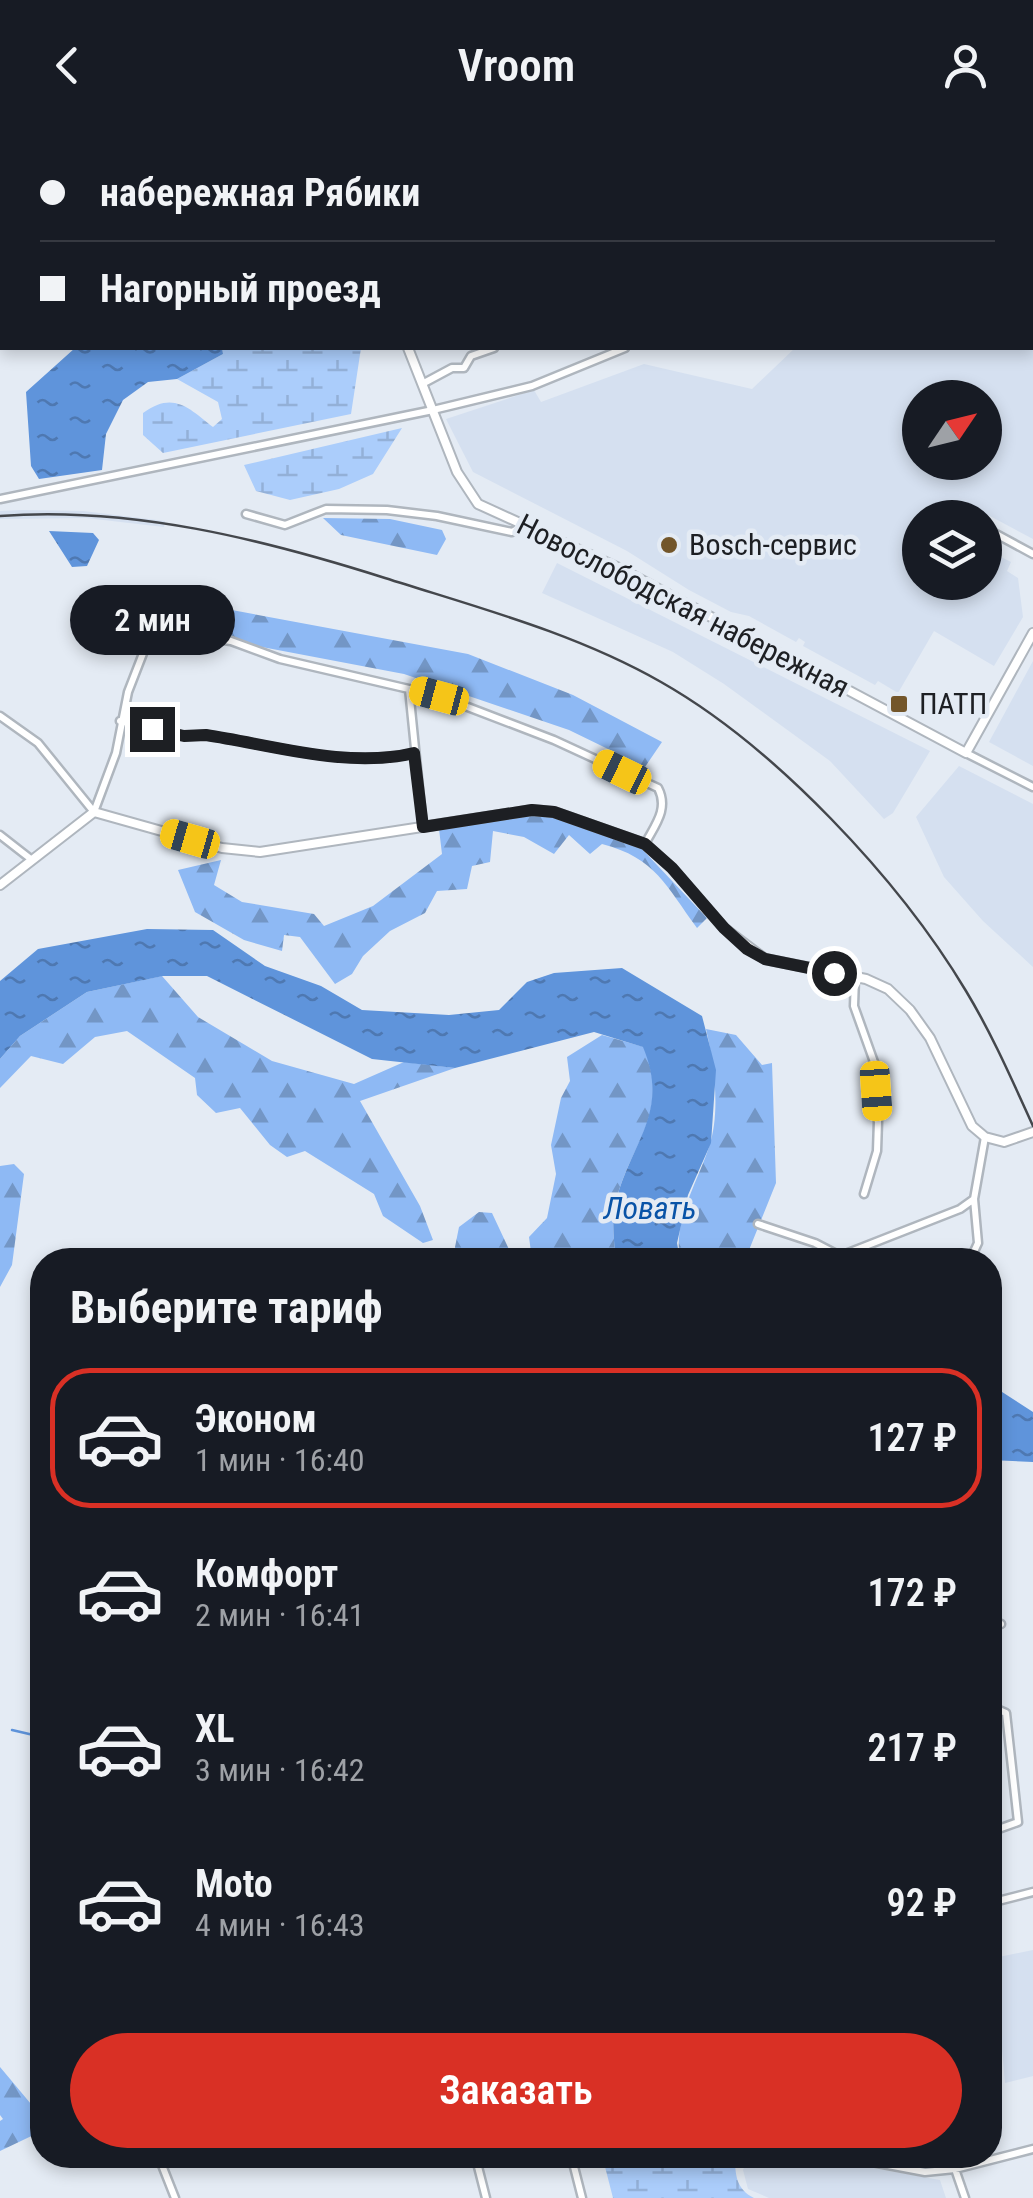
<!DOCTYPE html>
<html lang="ru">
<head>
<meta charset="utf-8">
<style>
  body { margin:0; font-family:"Roboto Condensed",sans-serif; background:#242831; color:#f1f3f6; height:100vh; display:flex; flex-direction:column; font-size:38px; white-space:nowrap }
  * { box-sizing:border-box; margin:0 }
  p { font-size:32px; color:#9ea1a6 }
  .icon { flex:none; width:55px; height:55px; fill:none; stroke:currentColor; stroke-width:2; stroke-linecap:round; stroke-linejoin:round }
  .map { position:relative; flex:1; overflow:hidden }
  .sheet { position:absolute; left:30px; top:1118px; width:972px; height:920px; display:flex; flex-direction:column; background:#171b24; border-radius:40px; box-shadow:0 5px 15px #0003 }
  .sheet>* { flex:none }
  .hud { position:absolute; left:0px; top:0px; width:1035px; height:220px; box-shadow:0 5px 15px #0003; display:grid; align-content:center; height:220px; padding:0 40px; background:#171b24 }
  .needle { width:65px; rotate:55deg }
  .buttons { position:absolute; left:902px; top:250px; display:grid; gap:20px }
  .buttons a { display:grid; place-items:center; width:100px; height:100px; border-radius:50%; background:#171b24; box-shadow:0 5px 15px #0003; font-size:50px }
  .end { position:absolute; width:45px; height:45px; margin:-22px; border:12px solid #1d1f23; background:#fff; box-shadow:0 0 0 5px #fff }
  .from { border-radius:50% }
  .bubble { position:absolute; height:70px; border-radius:35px; background:#171b24; box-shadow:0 5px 15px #0003; font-size:32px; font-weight:600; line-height:70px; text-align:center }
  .car { position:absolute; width:30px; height:60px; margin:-30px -15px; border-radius:12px; box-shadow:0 0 8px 2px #0007; background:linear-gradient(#f5c518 24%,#345 0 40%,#f5c518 0 76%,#345 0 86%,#f5c518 0) }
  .hud b { display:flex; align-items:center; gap:35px; height:95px; font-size:38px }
  .hud b+b { border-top:2px solid #363941 }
  .hud i { width:25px; height:25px; background:#f1f3f6 }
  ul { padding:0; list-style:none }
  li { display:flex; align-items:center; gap:30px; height:140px; margin:0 20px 15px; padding:0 20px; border:5px solid transparent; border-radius:40px }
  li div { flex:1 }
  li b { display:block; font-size:38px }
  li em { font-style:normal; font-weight:600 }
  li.active { border-color:#d93025 }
  li>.icon { width:90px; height:90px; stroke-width:1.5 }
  h2 { padding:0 40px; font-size:45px; line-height:120px }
  .primary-button { display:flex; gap:20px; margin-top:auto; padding:20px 40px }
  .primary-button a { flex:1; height:115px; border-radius:60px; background:#d93025; color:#fff; font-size:40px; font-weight:600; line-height:115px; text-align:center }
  header { display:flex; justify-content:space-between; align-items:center; height:130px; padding:0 40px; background:#171b24; font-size:45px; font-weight:600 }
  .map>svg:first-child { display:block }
  .built { fill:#d5e0f0; fill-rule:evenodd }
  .forest { fill:url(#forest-firs) }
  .wetland { fill:url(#wetland-marsh) }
  .water { fill:url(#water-ripples) }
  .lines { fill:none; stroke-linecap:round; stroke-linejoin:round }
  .stream { stroke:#5f94db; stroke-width:2.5 }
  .minor-casing { stroke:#afb6be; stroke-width:11 }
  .tertiary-casing { stroke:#afb6be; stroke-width:12 }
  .minor { stroke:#fff; stroke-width:6 }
  .tertiary { stroke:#fff; stroke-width:8 }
  .rail { stroke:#44474c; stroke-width:2.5 }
  .route { stroke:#1d1f23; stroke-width:12 }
  .poi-dot { fill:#73562a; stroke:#e4ebf4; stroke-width:4 }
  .labels { text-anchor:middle; stroke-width:9; stroke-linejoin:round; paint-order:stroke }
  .poi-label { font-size:30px; fill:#1d1f23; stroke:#e4ebf4; text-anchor:start }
  .street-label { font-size:30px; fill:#1d1f23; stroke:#e4ebf4 }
  .water-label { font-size:32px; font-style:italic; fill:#0853a7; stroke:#e4ebf4 }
</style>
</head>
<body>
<header><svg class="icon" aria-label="back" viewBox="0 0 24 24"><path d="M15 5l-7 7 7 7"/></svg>Vroom<svg class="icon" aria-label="person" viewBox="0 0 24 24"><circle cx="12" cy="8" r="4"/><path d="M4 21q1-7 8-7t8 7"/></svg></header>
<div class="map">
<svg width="1033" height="2068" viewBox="0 0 1033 2068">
  <defs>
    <pattern id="forest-firs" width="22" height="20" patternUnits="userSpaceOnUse" patternTransform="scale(2.5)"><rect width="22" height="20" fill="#8eb9f4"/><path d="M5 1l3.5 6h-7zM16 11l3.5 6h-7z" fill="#7396c5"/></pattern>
    <pattern id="wetland-marsh" width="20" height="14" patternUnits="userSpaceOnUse" patternTransform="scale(2.5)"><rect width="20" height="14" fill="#abcdfb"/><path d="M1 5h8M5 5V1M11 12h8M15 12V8" fill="none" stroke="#93b0d7"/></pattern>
    <pattern id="water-ripples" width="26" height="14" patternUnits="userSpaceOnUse" patternTransform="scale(2.5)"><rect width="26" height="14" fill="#5f94db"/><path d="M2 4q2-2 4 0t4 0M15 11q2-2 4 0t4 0" fill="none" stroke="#4e78b1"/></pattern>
  </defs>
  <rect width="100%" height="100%" fill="#e4ebf4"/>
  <path class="built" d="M1033 111V409L973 377 966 387 920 388V452H985V419L1011 432 1007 441 1018 448 1023 487 994 536 934 501 898 563 878 551 875 555 803 516 805 512 799 508 796 512 749 486 731 482 689 460 627 421 473 342 446 289 534 260 541 272 644 234 752 259 795 218H1032ZM920 268H985V332H920Z
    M21 380 83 381 165 391 164 397 86 388 0 389V381Z
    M557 433 930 621 893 683 884 689 830 631 724 554 673 522 542 463Z
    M1033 531V636L989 612Z
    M959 636 1033 674V837L983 791 944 747 916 687Z
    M1033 1820V1946L1005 1953 994 1828Z
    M750 2025H821L839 2032 940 2050 946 2068H769L748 2059 743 2040Z"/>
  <path class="forest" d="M323 388 390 389 442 400 446 409 437 425 341 405Z
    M162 467 468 524 573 565 662 612 645 637 569 600 404 544 152 496Z
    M530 683 548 685 641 718 707 788 697 798C666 756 656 728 602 714L590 724 569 705 554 724 524 707 493 701 490 732 472 736 467 759 437 761 425 783 390 801 363 826 352 844 335 854 300 807 284 805 282 821 244 810 195 782 178 740 221 730 214 755 242 772 314 784 324 796 373 776 442 724 439 699Z
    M162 846 198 887 272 931 354 954 404 932 455 938 360 971 420 1076 433 1110 423 1113 383 1086 374 1064 305 1021 287 1027 270 1015 240 978 216 983 197 965 195 948 127 901 95 907 63 934 31 926 0 958V929L20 906 87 862Z
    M706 899 736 905 762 935 772 933 776 1053 745 1130H680C673 1089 697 1054 709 1017 721 981 714 934 706 899Z
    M602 905 644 917C671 987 629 1013 615 1075 611 1091 615 1113 615 1130H541L531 1122 529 1107 547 1088 556 1044 551 1015 561 968 570 951 567 927Z
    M14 1034 24 1044 12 1135 0 1157V1036Z
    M479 1082 492 1083 514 1130H457L455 1117 459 1097Z
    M0 1937 31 1974 42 1970V2001L0 2021V1991L3 1989 0 1985Z"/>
  <path class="wetland" d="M222 218H361L351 284 163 323 143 305V283C173 261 188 277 213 297L222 289 218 272 177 249 223 224Z
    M402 298 373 344 339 359 290 370 256 361 244 335Z
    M602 2025H735C735 2045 736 2059 754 2068H613Z"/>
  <path class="water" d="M75 218H222L223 224 177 249 148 252 123 270 106 304 102 340 39 349 31 336 26 262Z
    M49 401 93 403 99 410 87 436 72 437Z
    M147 799 213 800 265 836 321 856 362 880 449 885 499 880 527 852 554 843 622 838 702 886 716 940 711 1013 688 1065 677 1113 680 1130H615C615 1113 611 1091 615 1075 629 1014 671 984 643 917L594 902 455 938 372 929 207 846H163L87 862 20 906 0 929V851L38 819Z
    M990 1258 999 1260 1033 1282V1332L990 1330Z"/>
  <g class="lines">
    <path class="stream" d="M12 1600 42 1607"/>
    <defs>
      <path id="minor" d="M1032 56H1033
        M424 253 452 238H464L471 226 494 218
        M0 369 433 280 532 256 625 218
        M246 384 285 395 326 379 387 380 437 386 512 402 524 395
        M966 387 967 388
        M985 398 1033 424
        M409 559 423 697
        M0 586 38 613 94 682
        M120 591 184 606 206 605C272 615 348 639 414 623
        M966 623 1033 657
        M94 682 116 623 128 562 149 508 156 503 166 502 231 511 280 529 439 566 554 610 658 658C669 679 655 695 645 714
        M0 705 32 730
        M855 847 854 876 874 932 878 991 877 1021 864 1064
        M758 1094 815 1113 840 1126 960 1079 974 1069
        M970 1130 978 1113 974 1069 985 1007
        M990 1495 1001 1494
        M990 1576 1006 1583 1018 1692 990 1702
        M990 1773 1033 1762
        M158 2025 175 2068
        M475 2025 486 2068
        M571 2025 582 2068
        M835 2025 925 2042 955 2039 1033 2019
        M954 2025 955 2039 965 2068"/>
      <path id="tertiary" d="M305 0 307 2
        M408 218 457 342 478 374 621 439 966 623 1033 503
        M0 755 94 682 222 718 260 722 532 680 554 682 645 714 672 738 724 798 765 829 866 849 888 859 910 880 930 908 972 996 985 1007 1004 1012 1033 1002"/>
    </defs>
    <use href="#minor" class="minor-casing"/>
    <use href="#tertiary" class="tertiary-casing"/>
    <use href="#minor" class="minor"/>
    <use href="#tertiary" class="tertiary"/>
    <path class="rail" d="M0 386C130 376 262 409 385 448 479 478 575 503 661 552 774 616 899 749 966 861 992 904 1012 950 1033 996"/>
  </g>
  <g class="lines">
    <path class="route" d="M152 599 184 606 206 605C272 615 348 639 414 623L423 697 532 680 554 682 645 714 672 738 724 798 747 819 765 829 834 843"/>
  </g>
  <g class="poi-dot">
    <circle cx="669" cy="415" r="10"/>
    <rect x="889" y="564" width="20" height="20" rx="5"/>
  </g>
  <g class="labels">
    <g class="poi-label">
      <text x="689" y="425">Bosch-сервис</text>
      <text x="919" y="584">ПАТП</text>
    </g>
    <g class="street-label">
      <text transform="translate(683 476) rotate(27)" y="10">Новослободская набережная</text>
    </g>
    <g class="water-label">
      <text x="650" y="1089">Ловать</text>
    </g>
  </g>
</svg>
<div class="buttons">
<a><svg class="needle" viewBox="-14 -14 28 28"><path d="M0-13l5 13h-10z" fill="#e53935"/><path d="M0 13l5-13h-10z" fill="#9ea1a6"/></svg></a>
<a><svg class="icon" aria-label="layers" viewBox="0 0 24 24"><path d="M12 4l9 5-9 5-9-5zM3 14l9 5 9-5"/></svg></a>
</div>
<i class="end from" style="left:834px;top:843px"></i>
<i class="end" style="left:152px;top:599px"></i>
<div class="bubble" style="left:70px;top:455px;width:165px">2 мин</div>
<i class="car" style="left:439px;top:566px;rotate:285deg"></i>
<i class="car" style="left:622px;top:642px;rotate:296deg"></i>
<i class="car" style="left:190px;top:709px;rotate:286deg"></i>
<i class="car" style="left:876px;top:961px;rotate:176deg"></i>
<div class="hud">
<b><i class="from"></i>набережная Рябики</b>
<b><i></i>Нагорный проезд</b>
</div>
<section class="sheet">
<h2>Выберите тариф</h2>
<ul>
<li class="active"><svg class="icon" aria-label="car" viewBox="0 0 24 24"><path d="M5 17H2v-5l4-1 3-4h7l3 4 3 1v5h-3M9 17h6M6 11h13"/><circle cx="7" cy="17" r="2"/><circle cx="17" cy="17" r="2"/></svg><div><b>Эконом</b><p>1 мин · 16:40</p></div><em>127 ₽</em></li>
<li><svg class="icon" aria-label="car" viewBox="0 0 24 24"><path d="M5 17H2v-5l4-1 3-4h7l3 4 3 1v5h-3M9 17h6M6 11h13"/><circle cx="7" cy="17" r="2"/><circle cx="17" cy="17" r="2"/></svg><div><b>Комфорт</b><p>2 мин · 16:41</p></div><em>172 ₽</em></li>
<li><svg class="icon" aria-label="car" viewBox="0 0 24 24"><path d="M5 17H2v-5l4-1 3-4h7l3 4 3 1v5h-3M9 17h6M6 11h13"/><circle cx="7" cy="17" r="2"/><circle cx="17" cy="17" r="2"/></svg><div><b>XL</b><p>3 мин · 16:42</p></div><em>217 ₽</em></li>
<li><svg class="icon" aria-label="car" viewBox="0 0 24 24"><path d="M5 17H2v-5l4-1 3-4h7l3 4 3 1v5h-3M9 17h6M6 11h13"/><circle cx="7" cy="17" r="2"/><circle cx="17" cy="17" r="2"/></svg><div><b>Moto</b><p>4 мин · 16:43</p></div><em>92 ₽</em></li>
</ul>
<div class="primary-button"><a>Заказать</a></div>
</section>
</div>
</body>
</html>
